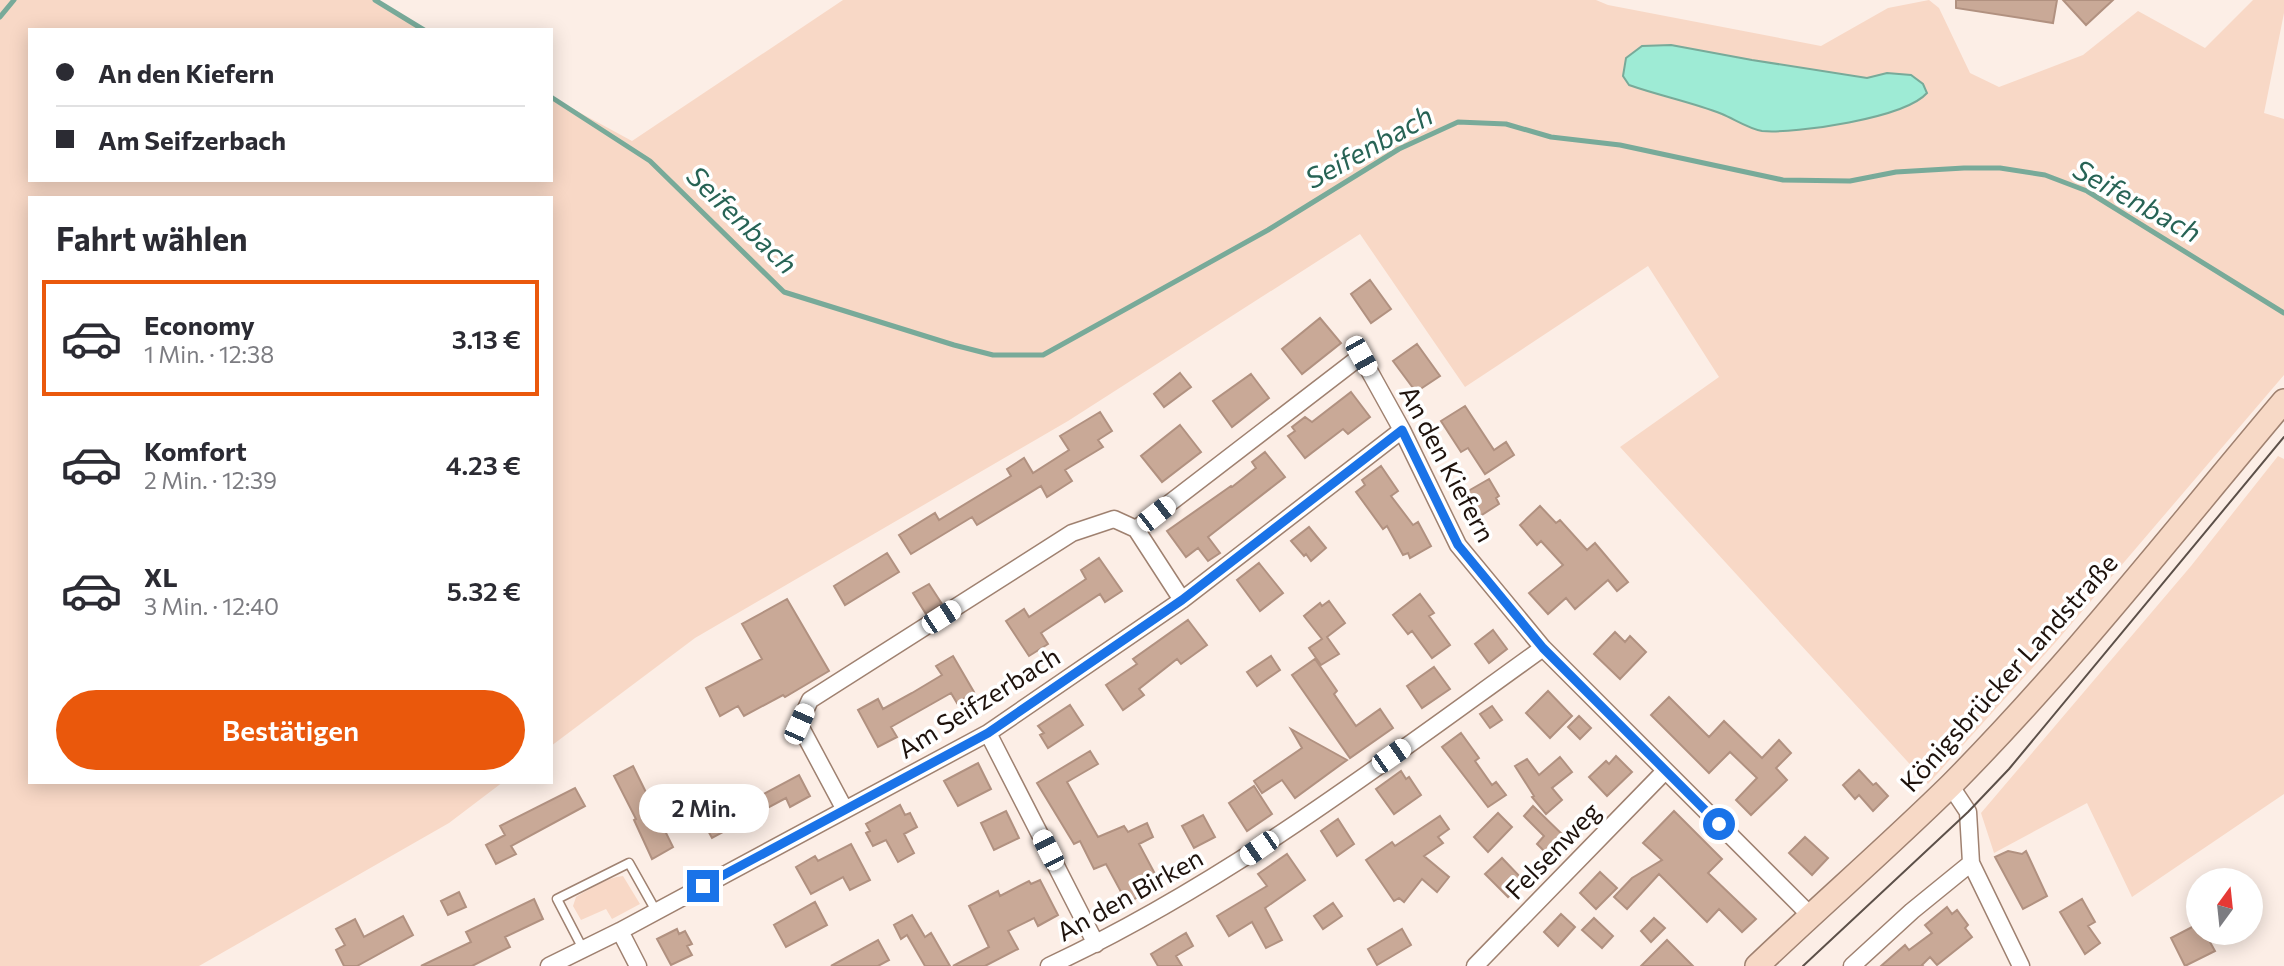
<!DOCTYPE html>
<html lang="de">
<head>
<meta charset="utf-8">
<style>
  body { margin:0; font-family:Commissioner,sans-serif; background:#f7f7f7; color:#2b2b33; height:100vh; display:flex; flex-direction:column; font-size:26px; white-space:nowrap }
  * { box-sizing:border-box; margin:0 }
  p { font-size:23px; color:#7c7c81 }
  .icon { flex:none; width:38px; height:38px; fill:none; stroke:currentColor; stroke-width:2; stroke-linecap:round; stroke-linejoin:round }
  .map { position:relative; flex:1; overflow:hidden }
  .side { position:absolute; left:28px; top:196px; width:525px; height:588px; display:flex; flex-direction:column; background:#fff; border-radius:0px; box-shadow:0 4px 18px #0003 }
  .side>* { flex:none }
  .top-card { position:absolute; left:28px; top:28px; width:525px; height:154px; border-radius:0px; box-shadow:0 4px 18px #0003; display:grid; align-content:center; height:154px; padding:0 28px; background:#fff }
  .needle { width:46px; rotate:15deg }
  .controls { position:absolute; left:2186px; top:868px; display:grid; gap:14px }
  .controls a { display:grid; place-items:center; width:77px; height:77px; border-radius:50%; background:#fff; box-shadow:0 4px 18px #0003; font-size:35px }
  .end { position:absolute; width:32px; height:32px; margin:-16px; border:9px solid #1a73e8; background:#fff; box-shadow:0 0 0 4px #fff }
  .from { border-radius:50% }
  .bubble { position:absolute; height:49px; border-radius:24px; background:#fff; box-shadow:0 4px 18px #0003; font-size:23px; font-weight:600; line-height:49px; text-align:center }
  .car { position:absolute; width:21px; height:42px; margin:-21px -10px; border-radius:9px; box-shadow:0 0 5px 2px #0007; background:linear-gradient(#fff 24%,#345 0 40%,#fff 0 76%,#345 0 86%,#fff 0) }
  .top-card b { display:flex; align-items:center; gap:24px; height:66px; font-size:26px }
  .top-card b+b { border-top:2px solid #e1e1e2 }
  .top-card i { width:18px; height:18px; background:#2b2b33 }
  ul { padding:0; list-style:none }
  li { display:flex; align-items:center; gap:21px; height:116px; margin:0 14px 10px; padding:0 14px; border:4px solid transparent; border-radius:0px }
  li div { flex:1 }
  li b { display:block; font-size:26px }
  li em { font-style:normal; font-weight:600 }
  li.on { border-color:#ea580c }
  li>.icon { width:63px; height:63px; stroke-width:1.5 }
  h2 { padding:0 28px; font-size:32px; line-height:84px }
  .button { display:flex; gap:14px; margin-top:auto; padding:14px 28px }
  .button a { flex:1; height:80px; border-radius:42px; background:#ea580c; color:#fff; font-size:28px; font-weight:600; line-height:80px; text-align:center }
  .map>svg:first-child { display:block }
  .green { fill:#f8d8c6; fill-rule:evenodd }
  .water { fill:#9eebd5; stroke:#78aa99; stroke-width:2 }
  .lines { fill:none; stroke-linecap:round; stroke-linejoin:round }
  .stream { stroke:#78aa99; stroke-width:5 }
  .building { fill:#c9a997; stroke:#b19180; stroke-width:2 }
  .lane-casing { stroke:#9f8170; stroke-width:11 }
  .street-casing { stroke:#9f8170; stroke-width:19 }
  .secondary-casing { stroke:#9f8170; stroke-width:26 }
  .lane { stroke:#fff; stroke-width:8 }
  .street { stroke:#fff; stroke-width:16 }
  .secondary { stroke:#f7d9c6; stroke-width:23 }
  .tram { stroke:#5c5049; stroke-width:2 }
  .route { stroke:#1a73e8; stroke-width:9 }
  .labels { text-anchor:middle; stroke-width:7; stroke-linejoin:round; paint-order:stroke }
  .street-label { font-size:26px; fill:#1e120c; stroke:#fff }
  .water-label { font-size:28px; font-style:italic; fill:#276355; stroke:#fff }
</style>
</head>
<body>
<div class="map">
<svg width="2284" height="966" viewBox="0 0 2284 966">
  <rect width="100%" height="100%" fill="#fceee6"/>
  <path class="green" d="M0 0H375L428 30H30V180H551V97L632 141 843 0H1596L1608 5 1821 46 1888 8 1929 0 1939 8 1970 73 1999 87 2083 55 2138 11 2205 48 2253 0H2284V13L2264 113 2284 119V375L2055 643 1928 784 1620 447 1719 377 1648 266 1465 387 1360 234 1068 421 695 638 551 746V198H30V782H503L449 823 199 966H0ZM1671 45 1752 60 1867 78 1887 73 1891 112 1840 124 1798 130 1759 131 1720 113 1629 85 1623 76 1626 58 1642 47Z
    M2278 456 2284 459V794L2132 897 2087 803 1994 853 1981 813 2191 566Z
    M623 876 640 904 612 919 606 909 581 920 573 906 576 897C591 888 606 878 623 876Z"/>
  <path class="water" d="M1671 45 1752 60 1867 78 1887 73 1911 75 1923 84 1927 93C1905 118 1796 134 1762 131 1749 129 1734 119 1722 114 1692 102 1660 96 1629 85L1623 76 1626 58 1642 46Z"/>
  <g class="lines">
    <path class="stream" d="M375 0 424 30
      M0 17 14 0
      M551 97 650 161 784 292 954 345 993 355H1043L1268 230 1399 149 1458 122 1506 124 1551 137 1620 145 1783 180 1850 181 1896 172 1964 168H2000L2045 175 2087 191 2284 313"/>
  </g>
  <path class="building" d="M1956 0H2057L2053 23 1956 8Z
    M2063 0H2113L2086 25Z
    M1370 280 1391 309 1371 323 1351 294Z
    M1320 318 1341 343 1302 374 1282 349Z
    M1417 344 1440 376 1416 392 1393 361Z
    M1180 373 1191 387 1164 407 1154 394Z
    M1251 374 1269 398 1232 427 1213 401Z
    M1351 392 1370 417 1348 434 1343 429 1305 458 1288 436 1295 431 1292 427 1305 417 1312 422Z
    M1465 406 1494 450 1506 442 1514 455 1485 474 1468 448 1461 452 1441 421Z
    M1100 412 1112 431 1098 440 1103 447 1065 470 1072 481 1047 497 1041 486 977 525 972 517 911 554 899 535 935 513 939 520 1011 476 1007 469 1024 458 1033 473 1069 450 1060 436Z
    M1180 425 1201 452 1162 482 1141 456Z
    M1265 452 1285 477 1208 537 1220 553 1208 561 1198 548 1186 557 1167 531 1231 486 1232 487 1256 468 1252 462Z
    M1381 466 1398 491 1391 496 1413 525 1418 522 1431 546 1410 558 1408 553 1403 555 1387 526 1383 529 1356 492 1365 485 1362 480Z
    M1489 479 1499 496 1496 498 1499 504 1477 518 1463 494Z
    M1540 506 1556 523 1560 520 1587 550 1595 543 1628 582 1617 591 1608 580 1575 609 1566 598 1548 614 1529 593 1563 565 1541 541 1537 545 1520 525Z
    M1309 527 1326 548 1311 561 1306 554 1304 556 1291 541Z
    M887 553 899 572 845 605 834 586Z
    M1099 558 1122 591 1105 602 1100 594 1041 633 1048 644 1029 656 1006 621 1024 609 1029 617 1086 579 1081 570Z
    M1259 563 1283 593 1260 611 1237 580Z
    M929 584 942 604 926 614 913 593Z
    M1420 594 1434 613 1429 616 1450 645 1432 658 1412 631 1408 634 1393 615Z
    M787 599 829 671 785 697 783 695 744 716 738 706 720 716 706 688 762 659 742 624Z
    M1329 601 1345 623 1327 637 1339 654 1321 665 1309 648 1322 639 1304 616 1320 603 1322 606Z
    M1188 620 1207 645 1181 664 1177 659 1139 689 1144 695 1123 710 1106 685 1137 664 1133 659Z
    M1493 630 1507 649 1489 663 1475 644Z
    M1615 632 1625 642 1630 636 1646 652 1620 679 1594 654Z
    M953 656 974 692 957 703 951 693 891 727 897 737 878 747 858 710 878 699 883 709 912 693 942 675 936 666Z
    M1271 656 1280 670 1257 686 1247 672Z
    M1315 659 1337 691 1334 694 1356 726 1380 709 1393 728 1350 758 1292 675Z
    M1434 667 1450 689 1422 708 1407 686Z
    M1548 691 1572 716 1550 738 1526 713Z
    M1669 697 1709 737 1724 721 1762 758 1779 740 1791 753 1776 768 1787 780 1751 815 1736 800 1757 778 1730 752 1709 773 1651 715Z
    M1070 705 1083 725 1048 748 1040 735 1044 733 1038 726Z
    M1492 706 1502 720 1490 728 1480 714Z
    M1579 716 1591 728 1580 739 1568 727Z
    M1291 729 1347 760 1295 798 1282 780 1262 793 1254 781 1302 748Z
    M1461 733 1479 758 1475 761 1492 785 1496 782 1506 795 1488 807 1442 747Z
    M1090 751 1098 764 1067 782 1098 837 1124 826 1128 832 1147 823 1153 837 1139 844 1161 885 1127 903 1106 864 1094 869 1080 841 1074 844 1037 783Z
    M1616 756 1632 772 1607 796 1589 777 1606 761 1609 764Z
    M1560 757 1572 772 1552 788 1562 800 1546 814 1532 797 1534 796 1515 766 1527 759 1539 775Z
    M978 763 991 789 958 806 944 781Z
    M633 766 673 847 652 859 634 820 636 819 614 776Z
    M1859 770 1873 785 1876 783 1888 796 1873 811 1859 795 1855 799 1843 785Z
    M1401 771 1406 779 1409 777 1421 795 1394 814 1376 789Z
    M799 775 810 796 790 807 786 798 712 838 701 818 741 797 745 804Z
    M1254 786 1272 814 1247 831 1229 803Z
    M575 788 585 806 511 846 516 854 496 864 486 845 505 835 500 826Z
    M900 805 905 815 910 813 917 827 904 834 914 853 898 862 886 840 873 846 866 833 870 831 866 824Z
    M1533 806 1566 838 1549 856 1537 844 1544 836 1524 816Z
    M1006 811 1019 838 994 850 981 823Z
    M1674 811 1722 859 1708 873 1756 919 1742 932 1719 909 1707 922 1659 874 1627 909 1614 897 1632 878 1662 860 1643 843Z
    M1498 813 1512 827 1488 852 1474 837Z
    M1203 815 1215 837 1194 848 1182 826Z
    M1440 816 1449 829 1438 837 1443 843 1424 856 1449 877 1437 892 1422 879 1404 902 1399 898 1394 901 1366 860 1392 842 1395 846Z
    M1338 819 1354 844 1337 856 1321 831Z
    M1805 837 1828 858 1812 875 1789 853Z
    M851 844 870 880 850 890 843 877 811 894 796 867 815 856 818 861Z
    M2008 851 2022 854 2026 851 2047 896 2023 909 1995 857Z
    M1287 854 1305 880 1265 908 1282 940 1266 948 1252 922 1229 936 1217 916 1267 886 1258 874Z
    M1502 858 1524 881 1508 897 1485 874Z
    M1600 872 1617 888 1596 909 1580 893Z
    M1040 880 1058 915 1038 926 1034 918 1008 931 1018 949 985 966H953L989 947 969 906 998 891 1000 896 1029 881 1031 884Z
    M459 892 466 907 448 915 441 901Z
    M534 899 543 919 505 937 510 947 472 966H421L471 942 466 932Z
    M2082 899 2095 922 2088 926 2100 943 2085 954 2060 912Z
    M815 902 827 925 786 947 774 925Z
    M1333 903 1342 916 1323 929 1314 916Z
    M1947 907 1952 914 1957 910 1968 925 1965 928 1972 937 1937 965 1930 957 1922 965 1923 966H1881L1905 945 1909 950 1932 933 1925 925Z
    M1561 914 1575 927 1558 946 1544 932Z
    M912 915 925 937 931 933 950 966H925L907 935 901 939 894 925Z
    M403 916 413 935 357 966H344L336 950 345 945 336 929 355 919 364 937Z
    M1594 918 1613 936 1602 948 1582 930Z
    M1654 918 1665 928 1651 942 1641 931Z
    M2198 924V933H2205L2215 951 2185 966 2171 938Z
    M677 929 679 934 685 931 692 944 687 946 692 955 671 965 657 939Z
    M1402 929 1411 945 1377 965 1368 949Z
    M1186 933 1193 946 1176 956 1182 966H1158L1151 954Z
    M878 940 889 960 878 966H831Z
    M1667 940 1693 966H1641Z"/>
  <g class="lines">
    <defs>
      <path id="lane" d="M583 949 557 899 629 863 656 911"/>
      <path id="street" d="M1136 529 1361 356 1402 430 1458 545 1543 648 1811 916
        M988 733 1096 944
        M1950 785 1968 812 1971 863 2021 966
        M845 810 799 724 810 700 1072 533 1114 519 1136 529 1182 600
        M620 931 638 966
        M549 966 620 931 988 733 1182 600 1402 430
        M1049 966C1227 883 1384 762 1543 648
        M1475 966 1665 771
        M1852 966 1912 911 1971 863"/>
      <path id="secondary" d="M1757 966C1821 905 1888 847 1951 785 2070 665 2175 530 2284 401"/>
    </defs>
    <use href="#lane" class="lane-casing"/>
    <use href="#street" class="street-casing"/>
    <use href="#secondary" class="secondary-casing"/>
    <use href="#lane" class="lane"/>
    <use href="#street" class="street"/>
    <use href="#secondary" class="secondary"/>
    <path class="tram" d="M1803 966 1968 812 2009 769 2284 437"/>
  </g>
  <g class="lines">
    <path class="route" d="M703 886 988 733 1182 600 1402 430 1458 545 1543 648 1719 824"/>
  </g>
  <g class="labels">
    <g class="street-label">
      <text transform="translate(1447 464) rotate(62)" y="9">An den Kiefern</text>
      <text transform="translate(2009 673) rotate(-48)" y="9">Königsbrücker Landstraße</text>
      <text transform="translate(979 703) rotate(-32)" y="9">Am Seifzerbach</text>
      <text transform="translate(1553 851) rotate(-46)" y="9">Felsenweg</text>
      <text transform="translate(1130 895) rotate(-29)" y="9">An den Birken</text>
    </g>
    <g class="water-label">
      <text transform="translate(1369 147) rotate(-29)" y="10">Seifenbach</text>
      <text transform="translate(2137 201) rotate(29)" y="10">Seifenbach</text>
      <text transform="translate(742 220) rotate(44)" y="10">Seifenbach</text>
    </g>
  </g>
</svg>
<div class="controls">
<a><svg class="needle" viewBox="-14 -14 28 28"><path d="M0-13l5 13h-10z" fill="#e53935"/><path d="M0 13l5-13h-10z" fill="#7c7c81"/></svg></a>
</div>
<i class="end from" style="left:1719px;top:824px"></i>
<i class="end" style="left:703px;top:886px"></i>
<div class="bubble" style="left:639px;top:784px;width:130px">2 Min.</div>
<i class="car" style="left:1361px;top:356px;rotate:151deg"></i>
<i class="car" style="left:1156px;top:514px;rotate:52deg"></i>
<i class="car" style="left:941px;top:617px;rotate:57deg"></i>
<i class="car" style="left:799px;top:724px;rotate:24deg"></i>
<i class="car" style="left:1391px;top:756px;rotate:55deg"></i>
<i class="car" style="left:1259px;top:848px;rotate:235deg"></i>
<i class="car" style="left:1048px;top:850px;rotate:333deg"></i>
<div class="top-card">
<b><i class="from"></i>An den Kiefern</b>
<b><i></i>Am Seifzerbach</b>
</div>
<section class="side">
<h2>Fahrt wählen</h2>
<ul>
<li class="on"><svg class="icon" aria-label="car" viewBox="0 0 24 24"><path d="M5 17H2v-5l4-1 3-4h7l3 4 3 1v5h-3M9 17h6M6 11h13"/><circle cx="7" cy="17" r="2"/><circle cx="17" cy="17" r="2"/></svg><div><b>Economy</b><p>1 Min. · 12:38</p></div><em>3.13 €</em></li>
<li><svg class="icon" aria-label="car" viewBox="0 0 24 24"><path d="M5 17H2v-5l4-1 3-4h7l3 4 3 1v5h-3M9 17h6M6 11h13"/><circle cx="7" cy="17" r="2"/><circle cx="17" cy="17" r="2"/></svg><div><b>Komfort</b><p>2 Min. · 12:39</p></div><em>4.23 €</em></li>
<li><svg class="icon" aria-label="car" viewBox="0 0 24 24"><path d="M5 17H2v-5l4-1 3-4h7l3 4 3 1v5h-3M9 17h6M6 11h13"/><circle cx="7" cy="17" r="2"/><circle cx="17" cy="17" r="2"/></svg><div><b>XL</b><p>3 Min. · 12:40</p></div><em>5.32 €</em></li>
</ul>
<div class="button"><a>Bestätigen</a></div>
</section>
</div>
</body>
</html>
